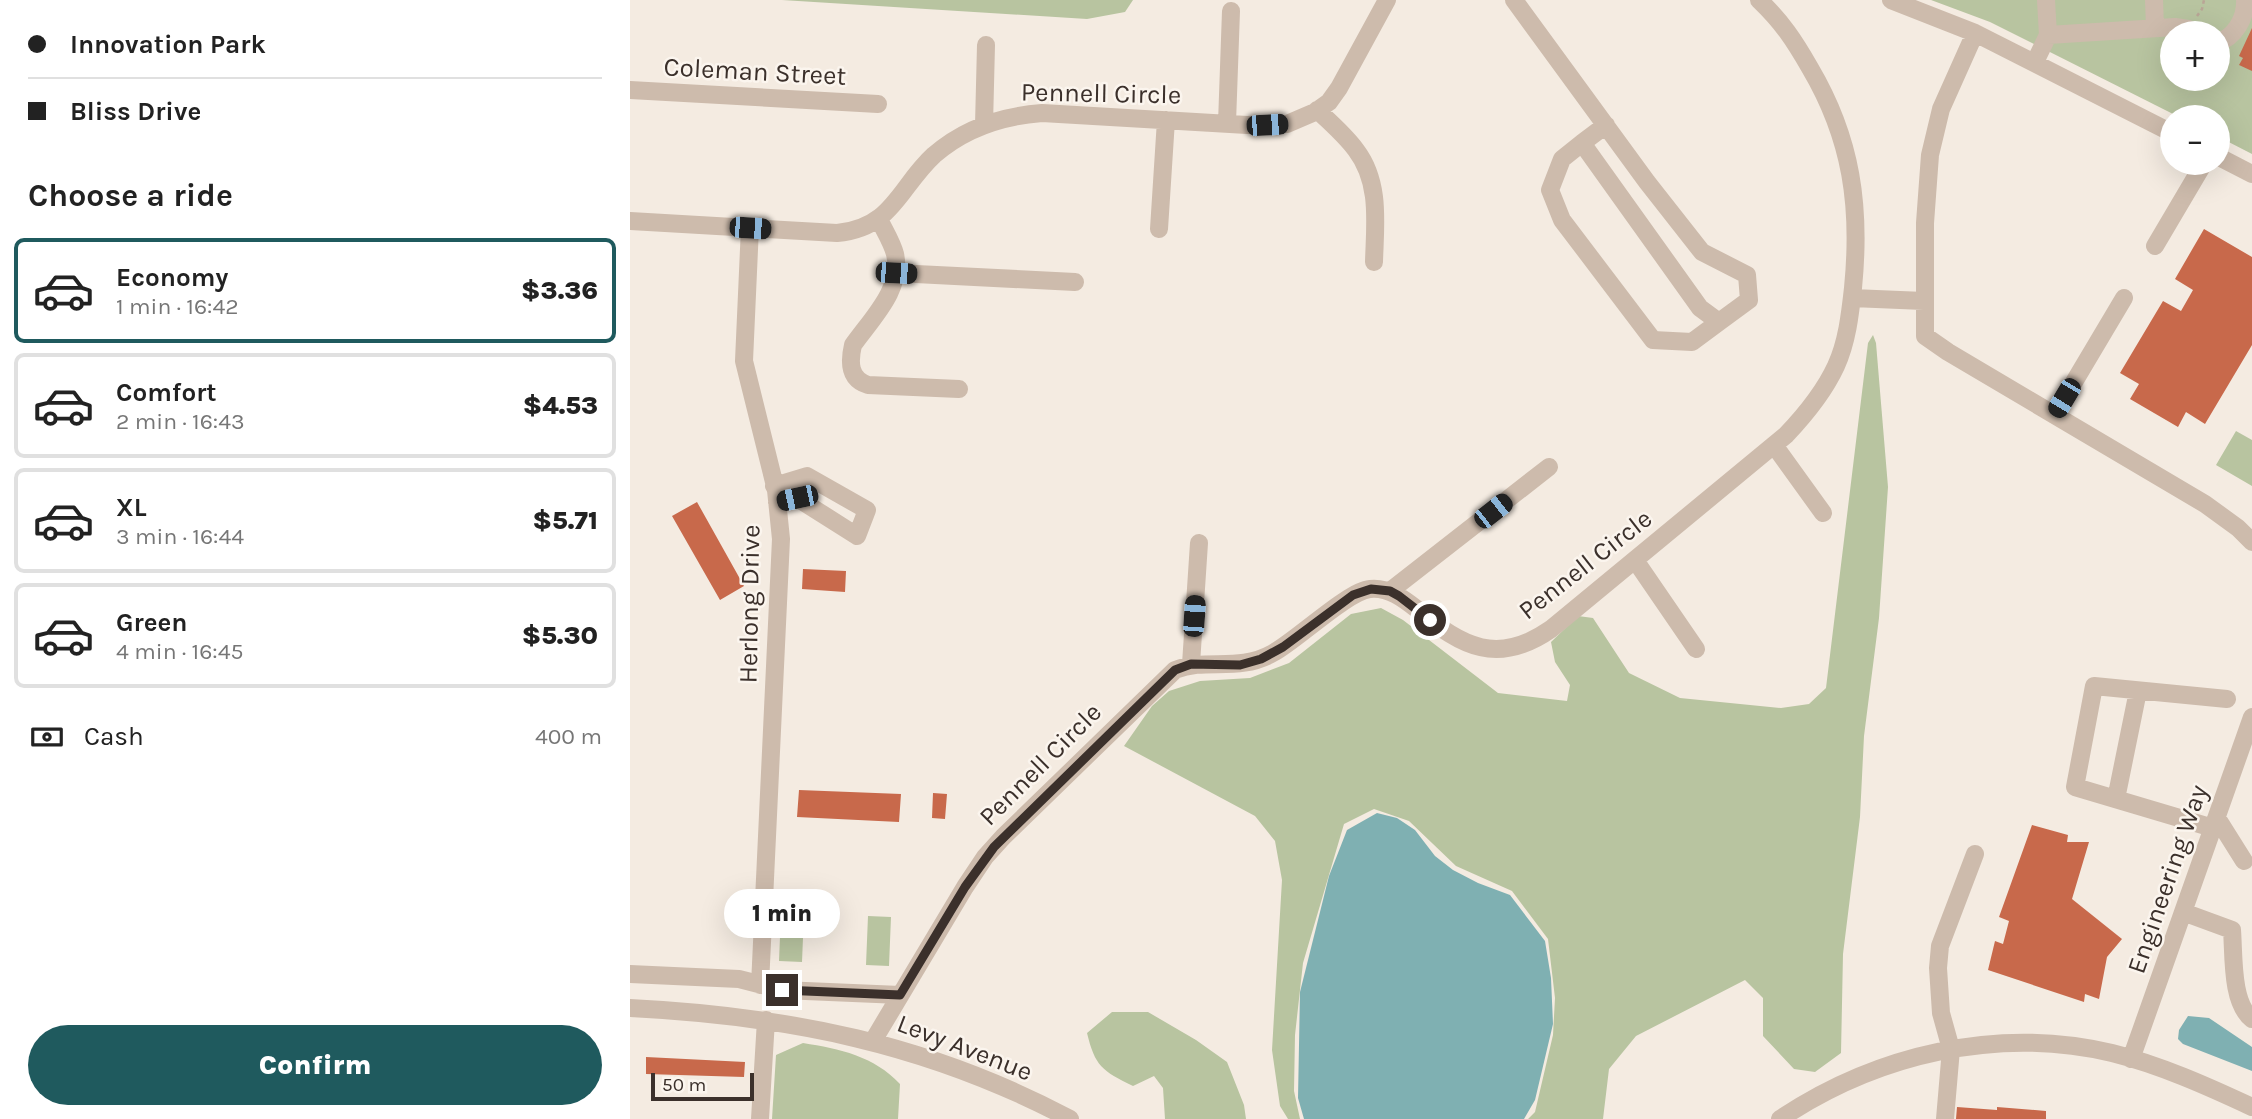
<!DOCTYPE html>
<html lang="en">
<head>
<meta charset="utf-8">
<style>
  body { margin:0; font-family:Karla,sans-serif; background:#f2f2f2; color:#222; height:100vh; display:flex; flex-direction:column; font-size:26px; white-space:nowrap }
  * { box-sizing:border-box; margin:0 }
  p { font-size:23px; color:#767676 }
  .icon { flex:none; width:38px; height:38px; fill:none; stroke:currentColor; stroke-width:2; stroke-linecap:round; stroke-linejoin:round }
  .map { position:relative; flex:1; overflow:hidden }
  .side { display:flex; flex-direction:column; background:#fff; width:630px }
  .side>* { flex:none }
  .guide { display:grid; align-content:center; height:154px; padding:0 28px; background:#fff }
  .tools { position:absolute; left:1530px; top:21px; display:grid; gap:14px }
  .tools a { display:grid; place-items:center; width:70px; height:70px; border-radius:50%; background:#fff; box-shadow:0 7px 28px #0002; font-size:35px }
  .scale { position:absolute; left:21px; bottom:18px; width:103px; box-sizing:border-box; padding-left:7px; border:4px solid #3b302b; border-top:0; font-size:19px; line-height:24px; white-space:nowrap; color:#3b302b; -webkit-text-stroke:5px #fbf5ee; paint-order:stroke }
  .end { position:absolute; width:32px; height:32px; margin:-16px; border:9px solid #3b302b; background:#fff; box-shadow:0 0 0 4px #fff }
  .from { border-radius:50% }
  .bubble { position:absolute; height:49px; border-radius:24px; background:#fff; box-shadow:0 7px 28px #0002; font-size:23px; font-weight:800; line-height:49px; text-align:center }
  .car { position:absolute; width:21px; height:42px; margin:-21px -10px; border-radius:9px; box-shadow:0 0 5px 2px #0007; background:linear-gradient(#222 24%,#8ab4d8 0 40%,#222 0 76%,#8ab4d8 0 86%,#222 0) }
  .guide b { display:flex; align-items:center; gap:24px; height:66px; font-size:26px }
  .guide b+b { border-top:2px solid #e0e0e0 }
  .guide i { width:18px; height:18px; background:#222 }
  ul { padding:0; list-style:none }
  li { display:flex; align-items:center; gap:21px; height:105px; margin:0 14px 10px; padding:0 14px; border:4px solid #e0e0e0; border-radius:10px }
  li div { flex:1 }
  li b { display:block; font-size:26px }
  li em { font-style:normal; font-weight:800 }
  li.current { border-color:#1f5a5e }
  li>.icon { width:63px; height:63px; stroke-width:1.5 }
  h2 { padding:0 28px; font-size:32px; line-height:84px }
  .pay { display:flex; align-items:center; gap:18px; height:77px; padding:0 28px; font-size:26px }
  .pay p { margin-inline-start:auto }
  .button { display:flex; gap:14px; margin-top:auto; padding:14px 28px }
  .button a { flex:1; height:80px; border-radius:42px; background:#1f5a5e; color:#fff; font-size:28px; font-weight:800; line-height:80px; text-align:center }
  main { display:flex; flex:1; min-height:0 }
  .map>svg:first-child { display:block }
  .green { fill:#b8c4a0; fill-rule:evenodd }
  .water { fill:#7fb0b2 }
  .building { fill:#c8694b }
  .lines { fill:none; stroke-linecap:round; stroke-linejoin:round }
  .path { stroke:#b9a596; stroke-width:2.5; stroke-dasharray:3.5 3.5; stroke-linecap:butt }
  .minor { stroke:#cdbbac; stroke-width:18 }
  .route { stroke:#3b302b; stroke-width:9 }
  .labels { text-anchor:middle; stroke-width:5; stroke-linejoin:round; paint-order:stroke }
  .street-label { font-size:26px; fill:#3b302b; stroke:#fbf5ee }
</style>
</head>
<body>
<main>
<section class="side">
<div class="guide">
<b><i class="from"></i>Innovation Park</b>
<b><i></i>Bliss Drive</b>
</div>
<h2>Choose a ride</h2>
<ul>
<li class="current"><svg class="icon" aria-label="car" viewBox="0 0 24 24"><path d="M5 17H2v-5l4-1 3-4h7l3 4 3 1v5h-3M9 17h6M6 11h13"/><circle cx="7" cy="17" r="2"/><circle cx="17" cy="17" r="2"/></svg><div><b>Economy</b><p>1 min · 16:42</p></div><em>$3.36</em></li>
<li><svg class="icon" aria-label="car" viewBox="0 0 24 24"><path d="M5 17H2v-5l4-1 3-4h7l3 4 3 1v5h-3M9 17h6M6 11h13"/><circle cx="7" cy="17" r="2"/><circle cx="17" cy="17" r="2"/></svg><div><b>Comfort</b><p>2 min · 16:43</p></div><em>$4.53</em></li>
<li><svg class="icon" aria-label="car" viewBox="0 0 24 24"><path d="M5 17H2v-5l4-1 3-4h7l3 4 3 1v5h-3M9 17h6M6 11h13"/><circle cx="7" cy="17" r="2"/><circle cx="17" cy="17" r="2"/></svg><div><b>XL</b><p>3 min · 16:44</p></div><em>$5.71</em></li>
<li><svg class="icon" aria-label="car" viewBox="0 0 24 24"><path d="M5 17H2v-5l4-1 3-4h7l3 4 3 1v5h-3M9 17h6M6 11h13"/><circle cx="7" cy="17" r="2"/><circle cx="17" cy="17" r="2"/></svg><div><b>Green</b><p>4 min · 16:45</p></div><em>$5.30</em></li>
</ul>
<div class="pay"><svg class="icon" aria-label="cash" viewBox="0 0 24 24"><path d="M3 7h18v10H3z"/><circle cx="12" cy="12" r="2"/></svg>Cash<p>400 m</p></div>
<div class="button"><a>Confirm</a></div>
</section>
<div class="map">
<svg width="1622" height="1119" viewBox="0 0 1622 1119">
  <rect width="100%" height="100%" fill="#f4ebe1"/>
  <path class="green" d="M152 0H503L495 12 457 19Z
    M1301 0H1622V154L1587 136V117H1549L1360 22ZM1542 33H1587V79H1542Z
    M1243 335 1246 343 1258 487 1249 618 1234 736 1230 817 1213 954 1211 1053 1185 1072 1164 1069 1133 1036V998L1115 980 1006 1036 979 1069 973 1119H898L905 1112 923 1035 925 998 918 939 882 891 826 866 779 821 744 809 714 824 673 963 665 1035 664 1091 670 1119H658L650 1106 642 1050 652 880 645 841 625 816 494 746 522 706 539 691 570 681 620 678 659 663 721 614 751 608 773 620 868 693 937 701 940 685 925 662 921 642 948 616 963 618 999 673 1050 698 1151 708 1179 704 1196 688 1238 343Z
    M1606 431 1622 440V486L1586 465Z
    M151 912 174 913 172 962 149 961Z
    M238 916 261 917 259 966 236 965Z
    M482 1012H518L566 1040 597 1062 614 1105 616 1119H535L533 1088 524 1076 503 1086C472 1071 465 1066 457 1033Z
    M173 1043C210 1049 244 1056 270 1084L268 1119H142L146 1055Z"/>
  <path class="water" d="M747 813 767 818 785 830 805 856 823 870 848 883 880 895 915 941 921 978 923 1024 905 1100 894 1119H674L668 1098 670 992 699 876 717 830Z
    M1558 1016 1579 1018 1622 1047V1071L1553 1044 1548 1039 1549 1030Z"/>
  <path class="building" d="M1622 28V71L1609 65 1613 58 1609 56Z
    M1574 229 1622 257V345L1575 424 1556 412 1548 427 1500 399 1509 384 1490 373 1533 301 1551 311 1563 290 1545 279Z
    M67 502 114 586 90 600 42 516Z
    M173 569 216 571 215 592 172 589Z
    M169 790 271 794 269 822 167 817Z
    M303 793 317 794 315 819 302 818Z
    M1402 825 1438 835 1437 842H1459L1442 899 1492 939 1477 957 1469 999 1455 994 1454 1002 1358 970 1365 941 1373 944 1379 921 1369 917Z
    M16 1057 115 1062 114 1077 16 1074Z
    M1327 1107 1367 1110V1107L1416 1111V1119H1326Z"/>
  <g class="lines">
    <path class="path" d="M1567 16 1572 9 1574 0"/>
    <path class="minor" d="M884 0 1017 182 1072 252 1117 275 1119 300 1089 322 1070 308 952 143 976 125
      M1261 0 1345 33 1542 133
      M1524 0 1525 27
      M1345 33 1311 109 1300 155 1295 223V336L1318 352 1575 504 1608 528 1622 542
      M1418 35 1545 27 1558 29 1564 33
      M1587 43C1605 37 1616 18 1615 0
      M1405 62 1418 35 1416 0
      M0 90 248 104
      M687 110C700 122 715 135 726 150 751 183 745 224 744 262
      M597 123 601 11
      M354 125 356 45
      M952 143 932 159 920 190 932 220 1023 340 1062 342 1089 322
      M1587 156 1622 174
      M249 219C254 230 262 242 265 254 273 289 242 318 223 345 219 362 219 379 238 385L329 389
      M0 221 207 233C263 228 269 187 304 155 335 128 372 116 412 113L617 125 657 124 685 112 699 102 709 88 757 0
      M120 227 114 361 146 490 151 539 130 985
      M529 229 536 120
      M1525 246 1574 163
      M266 273 445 282
      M1222 298 1294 301
      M1425 414 1494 298
      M1144 445 1193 513
      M144 486 177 476 237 510 227 536 167 498 147 502
      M1005 560 1066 649
      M760 591 919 467
      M561 664 569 543
      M1486 799 1508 691
      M1587 818 1614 861
      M1583 828 1445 787 1464 686 1597 699
      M1553 912 1602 930C1604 955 1601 1003 1622 1019
      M0 974 109 979 152 990 270 995
      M0 1008C158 1016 299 1044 440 1119
      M243 1041 335 887 355 857 373 837 545 670C578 657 607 673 643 653 667 640 718 591 740 589 759 587 774 599 788 610 832 647 868 666 921 629L1156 435C1176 414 1194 392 1206 366 1217 342 1220 315 1223 288 1231 207 1222 139 1180 68 1164 40 1152 22 1129 0
      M1501 1059 1622 717
      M130 1119 136 1020
      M1150 1119C1247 1054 1368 1026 1482 1053 1530 1065 1577 1086 1622 1107
      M1315 1119 1321 1049 1311 1013 1308 968 1310 946 1345 854"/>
  </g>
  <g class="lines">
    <path class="route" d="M152 990 270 995 335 887 364 847 545 670 561 664 610 665 631 659 653 647 723 595 741 589 760 591 769 596 800 620"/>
  </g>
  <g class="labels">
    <g class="street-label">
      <text transform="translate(125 71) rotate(3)" y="9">Coleman Street</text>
      <text transform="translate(471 93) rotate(1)" y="9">Pennell Circle</text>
      <text transform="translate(955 564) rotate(-38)" y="9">Pennell Circle</text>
      <text transform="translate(119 604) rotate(-89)" y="9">Herlong Drive</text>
      <text transform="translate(410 764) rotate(-45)" y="9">Pennell Circle</text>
      <text transform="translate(1537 879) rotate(-71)" y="9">Engineering Way</text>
      <text transform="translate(335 1047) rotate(21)" y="9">Levy Avenue</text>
    </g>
  </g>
</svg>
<div class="tools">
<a>+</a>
<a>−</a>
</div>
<div class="scale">50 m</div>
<i class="end from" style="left:800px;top:620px"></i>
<i class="end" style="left:152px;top:990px"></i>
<div class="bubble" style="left:94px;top:889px;width:116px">1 min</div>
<i class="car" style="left:637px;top:125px;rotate:87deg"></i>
<i class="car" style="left:120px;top:228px;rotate:94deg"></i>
<i class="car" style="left:266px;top:273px;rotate:93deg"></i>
<i class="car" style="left:1434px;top:398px;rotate:211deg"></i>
<i class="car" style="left:167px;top:498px;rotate:258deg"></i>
<i class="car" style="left:863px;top:511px;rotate:52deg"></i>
<i class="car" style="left:564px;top:616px;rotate:4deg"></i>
</div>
</main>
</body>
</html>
